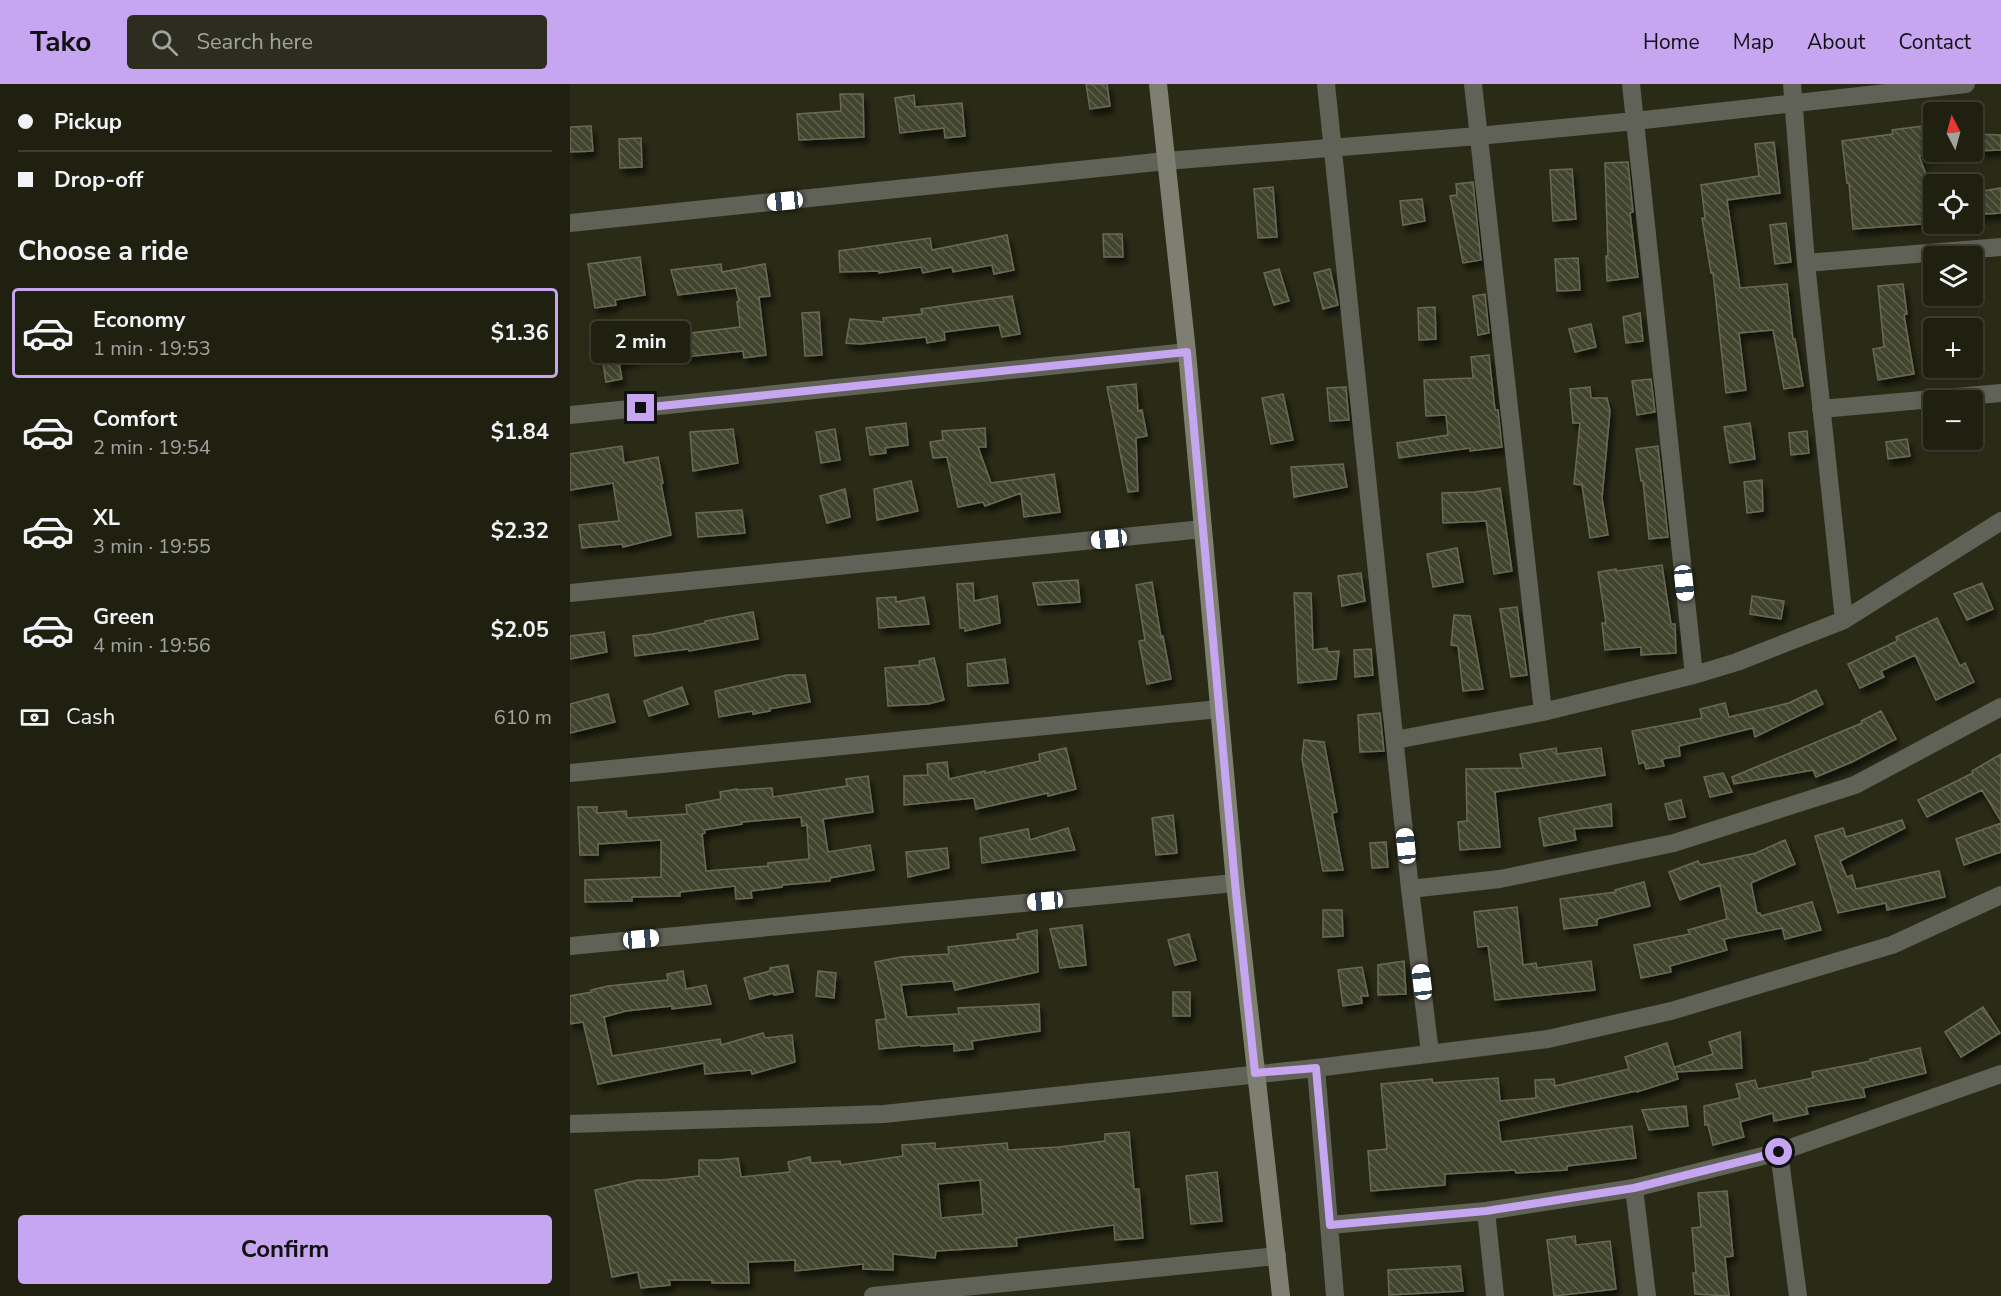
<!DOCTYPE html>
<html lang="en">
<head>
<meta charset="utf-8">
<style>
  body { margin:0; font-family:"Nunito Sans",sans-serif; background:#2d2d1f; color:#f1f3f6; height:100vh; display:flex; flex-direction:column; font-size:22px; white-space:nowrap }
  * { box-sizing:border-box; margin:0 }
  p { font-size:20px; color:#a2a39f }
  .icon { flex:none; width:33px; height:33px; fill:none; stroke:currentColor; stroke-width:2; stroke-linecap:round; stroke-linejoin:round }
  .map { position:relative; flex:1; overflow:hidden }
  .side { display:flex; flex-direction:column; background:#202011; width:570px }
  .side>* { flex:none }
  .top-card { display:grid; align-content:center; height:132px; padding:0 18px; background:#202011 }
  .needle { width:39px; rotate:354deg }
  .controls { position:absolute; left:1353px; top:18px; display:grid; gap:12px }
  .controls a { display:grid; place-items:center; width:60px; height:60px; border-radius:6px; background:#202011; box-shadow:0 3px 9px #0003,0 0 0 2px #3d3e31; font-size:30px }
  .end { position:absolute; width:27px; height:27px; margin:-14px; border:8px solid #c6a6f0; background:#111; box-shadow:0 0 0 3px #111 }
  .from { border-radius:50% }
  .bubble { position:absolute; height:42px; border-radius:6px; background:#202011; box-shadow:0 3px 9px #0003,0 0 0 2px #3d3e31; font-size:20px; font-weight:700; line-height:42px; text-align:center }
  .car { position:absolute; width:18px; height:36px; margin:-18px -9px; border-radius:8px; box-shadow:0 0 4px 2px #0007; background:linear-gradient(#fff 24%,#345 0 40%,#fff 0 76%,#345 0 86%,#fff 0) }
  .top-card b { display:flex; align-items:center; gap:21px; height:57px; font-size:22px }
  .top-card b+b { border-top:2px solid #3d3e31 }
  .top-card i { width:15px; height:15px; background:#f1f3f6 }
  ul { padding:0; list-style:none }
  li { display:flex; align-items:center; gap:18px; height:90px; margin:0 12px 9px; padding:0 6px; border:3px solid transparent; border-radius:6px }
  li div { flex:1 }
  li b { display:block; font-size:22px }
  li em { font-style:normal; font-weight:700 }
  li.on { border-color:#c6a6f0 }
  li>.icon { width:54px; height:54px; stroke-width:1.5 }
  h2 { padding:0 18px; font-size:27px; line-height:72px }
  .pay { display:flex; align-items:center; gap:15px; height:66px; padding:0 18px; font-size:22px }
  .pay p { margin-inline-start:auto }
  .button { display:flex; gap:12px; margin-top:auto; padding:12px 18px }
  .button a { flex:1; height:69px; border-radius:6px; background:#c6a6f0; color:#111; font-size:24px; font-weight:700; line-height:69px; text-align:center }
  header { display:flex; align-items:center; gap:36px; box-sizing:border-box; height:84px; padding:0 30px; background:#c6a6f0; color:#111 }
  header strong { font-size:28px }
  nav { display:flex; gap:33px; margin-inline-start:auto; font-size:21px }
  .search { width:420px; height:54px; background:#2d2d1f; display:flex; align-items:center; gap:15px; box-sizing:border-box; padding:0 21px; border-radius:6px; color:#a2a39f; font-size:22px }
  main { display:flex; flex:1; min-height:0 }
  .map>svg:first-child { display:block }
  .building { fill:url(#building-back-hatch); stroke:#696b55; stroke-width:1.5; fill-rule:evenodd; filter:url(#shadow) }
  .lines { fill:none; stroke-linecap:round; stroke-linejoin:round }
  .street { stroke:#606157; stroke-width:18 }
  .secondary { stroke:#7e7f70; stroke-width:18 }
  .route { stroke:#c6a6f0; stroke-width:8 }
</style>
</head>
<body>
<header>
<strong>Tako</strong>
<div class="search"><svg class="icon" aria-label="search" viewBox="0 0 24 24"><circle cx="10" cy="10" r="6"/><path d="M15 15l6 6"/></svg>Search here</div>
<nav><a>Home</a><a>Map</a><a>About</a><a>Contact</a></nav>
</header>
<main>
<section class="side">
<div class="top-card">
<b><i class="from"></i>Pickup</b>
<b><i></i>Drop-off</b>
</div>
<h2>Choose a ride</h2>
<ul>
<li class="on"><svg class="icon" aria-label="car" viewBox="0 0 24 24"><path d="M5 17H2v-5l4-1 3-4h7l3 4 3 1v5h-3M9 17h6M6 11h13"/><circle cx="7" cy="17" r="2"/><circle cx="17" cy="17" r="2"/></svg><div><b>Economy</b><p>1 min · 19:53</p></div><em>$1.36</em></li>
<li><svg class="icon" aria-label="car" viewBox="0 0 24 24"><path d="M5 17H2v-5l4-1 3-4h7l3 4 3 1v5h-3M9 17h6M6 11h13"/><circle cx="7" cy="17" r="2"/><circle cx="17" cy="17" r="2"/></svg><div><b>Comfort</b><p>2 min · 19:54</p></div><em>$1.84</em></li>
<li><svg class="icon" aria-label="car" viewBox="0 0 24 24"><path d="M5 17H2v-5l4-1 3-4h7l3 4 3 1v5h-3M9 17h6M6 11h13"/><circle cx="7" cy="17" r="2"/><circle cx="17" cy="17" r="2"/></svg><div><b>XL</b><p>3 min · 19:55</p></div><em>$2.32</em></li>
<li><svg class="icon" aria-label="car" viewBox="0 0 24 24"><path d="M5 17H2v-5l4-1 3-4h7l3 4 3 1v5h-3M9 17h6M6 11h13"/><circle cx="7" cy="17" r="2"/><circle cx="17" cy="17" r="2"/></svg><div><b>Green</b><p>4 min · 19:56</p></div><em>$2.05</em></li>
</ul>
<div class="pay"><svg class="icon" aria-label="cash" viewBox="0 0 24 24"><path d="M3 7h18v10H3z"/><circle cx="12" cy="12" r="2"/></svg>Cash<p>610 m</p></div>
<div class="button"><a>Confirm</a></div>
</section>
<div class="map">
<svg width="1431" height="1212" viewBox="0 0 1431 1212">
  <defs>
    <pattern id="building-back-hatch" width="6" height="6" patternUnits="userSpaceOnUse" patternTransform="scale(1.5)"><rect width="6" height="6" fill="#42442f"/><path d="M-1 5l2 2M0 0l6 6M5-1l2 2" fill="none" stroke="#5e5f4d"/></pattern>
    <filter id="shadow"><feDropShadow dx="3.5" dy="6" stdDeviation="3" flood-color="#0009"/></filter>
  </defs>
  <rect width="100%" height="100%" fill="#2a2b17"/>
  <path class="building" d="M516 0H537L540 22 520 25Z
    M270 10H293L294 53 229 56 227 30 271 27Z
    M344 11 345 23 392 19 395 52 375 54 374 44 330 49 325 14Z
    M1360 41 1364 72H1349L1364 111V135L1352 140 1283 145 1279 99H1277L1272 57 1323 50 1322 46Z
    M21 42 23 67 0 68V43Z
    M1402 50 1431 51V66L1402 67Z
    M71 54 72 83 50 84 49 55Z
    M1204 58 1210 109 1157 116 1170 204 1217 200 1223 255H1225L1233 302 1214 305 1203 246 1169 249 1176 306 1156 309 1143 189H1141L1132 134H1135L1131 101 1189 92 1185 60Z
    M1058 78 1063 128 1060 129 1068 193 1037 197 1036 172H1038L1035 79Z
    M1002 85 1006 135 983 137 980 86Z
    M903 98 911 176 893 179 880 112 887 111 886 100Z
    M703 103 707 153 688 154 684 105Z
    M1431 104V129L1402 131V109Z
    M852 115 855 137 833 141 830 117Z
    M1216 139 1221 178 1205 180 1200 141Z
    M533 150H552L553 173H534Z
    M437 151 444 186 424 190 422 181 383 188 382 183 353 189 351 183 309 189V187L270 188 269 167 360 154 362 166Z
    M70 173 75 211 45 216 46 221 25 224 18 180Z
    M1008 174 1010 206 987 207 985 175Z
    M151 180 152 188 195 180 200 212 189 213 196 271 174 274 173 267 115 273 113 250 170 243 167 218 169 217 166 204 108 211 101 186Z
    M709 185 719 217 704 221 694 189Z
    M760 185 768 221 753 225 744 189Z
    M1333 200 1337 230 1334 231 1344 290 1308 296 1303 265 1314 263 1308 202Z
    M915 210 919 249 908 251 903 212Z
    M442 212 450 250 432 253 429 241 374 248 375 256 357 259 356 253 290 260 276 259 280 235 314 238 313 234 352 230 351 225Z
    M865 223 866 255 849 256 848 224Z
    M249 228 252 271 235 272 232 229Z
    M1070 229 1073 257 1056 259 1053 233Z
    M1021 240 1026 263 1005 268 999 245Z
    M75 254 80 269 49 279 52 295 36 298 30 259Z
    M919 271 925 326H928L932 363 900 367V364L829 374 827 359 878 351 876 331 856 332 854 296 903 294 901 273Z
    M1081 295 1085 328 1067 331 1062 297Z
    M566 300 568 327 572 326 577 352 566 354 568 407 558 408 537 303Z
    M776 303 779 336 760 337 757 304Z
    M1020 303 1021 314H1037L1040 327 1032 414 1038 451 1020 454 1012 401 1004 400 1010 339H1003L1000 305Z
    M713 310 723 356 701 360 692 314Z
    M336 339 338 361 315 364 316 369 300 371 296 344Z
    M1180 339 1185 375 1160 379 1154 343Z
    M415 344 416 363H408L421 399 484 390 490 428 454 433 451 409 415 422 413 418 388 423 377 373 363 374 360 358 373 356 372 347Z
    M163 345 168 379 123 387 120 348Z
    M265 345 270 376 251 379 246 348Z
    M1237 347 1239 369 1221 371 1219 349Z
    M1337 355 1340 372 1318 375 1316 358Z
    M52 362 54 379 88 373 93 399 91 400 101 451 53 463 52 460 12 464 9 441 49 437 43 399 0 406V370Z
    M1088 362 1098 453 1079 455 1073 397H1071L1066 365Z
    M773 380 777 403 724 413 721 383Z
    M1192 396 1193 427 1177 429 1174 398Z
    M341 397 348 427 307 436 304 405Z
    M930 404 942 487 924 490 916 437 873 439 872 409 905 408Z
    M275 405 280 433 257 439 250 412Z
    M172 426 175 449 128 453 126 429Z
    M887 464 893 498 863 503 857 470Z
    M1092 481 1101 540H1105L1106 569 1071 571V563L1035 566 1032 539H1036L1028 488 1046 485 1047 487Z
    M791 489 795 517 772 522 768 492Z
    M508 496 510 518 468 521 463 499Z
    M582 498 591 553 593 552 601 595 577 600 569 557 575 556 566 501Z
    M403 499 404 517 427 512 430 539 395 547V544H390L387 500Z
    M1412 499 1423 525 1397 536 1384 510Z
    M724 509H741L743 566 757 564 758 568 769 567 766 595 728 599Z
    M1182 512 1214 517 1211 535 1180 530Z
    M326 513V518L354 513 359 540 309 544 307 514Z
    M947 523 957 591 941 593 930 525Z
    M183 528 188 555 119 567 118 565 65 572 63 552 83 550 135 539V537Z
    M884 531 900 532 913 605 893 607 888 562 881 561Z
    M1367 534 1390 582 1395 579 1404 598 1366 616 1345 571 1311 587 1314 593 1290 604 1278 580 1327 557 1326 553Z
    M34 548 37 568 0 575V552Z
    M801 565 803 591 785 593 784 566Z
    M364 574 374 616 358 620 318 622 315 584 350 581 349 577Z
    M435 575 438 599 398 602 397 580Z
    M217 591H235L240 618 199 625 200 627 183 630V627L149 633 145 607Z
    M112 603 118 620 79 632 74 617Z
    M1246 606 1253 620 1185 653 1183 644 1109 662 1110 672 1092 675 1094 682 1076 685 1074 678 1069 680 1062 647 1132 634 1130 625 1155 619 1159 633 1219 619Z
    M38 610 45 638 0 649V620Z
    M1311 627 1326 655 1282 678 1246 693 1243 686 1164 700 1162 693 1292 639 1291 637Z
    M810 629 814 667 790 668 788 631Z
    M734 656 754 658 767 728 762 729 773 786 753 787 732 675Z
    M496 664 506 705 478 712V709L406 725 404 714 334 721V692L358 691 357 680 377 678 379 695 415 687V689L470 677 469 670Z
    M986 664 987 670 1031 664 1035 691 925 708 930 763 890 766 888 738 897 737 896 685 953 684 950 670Z
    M1431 670V737L1412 706 1357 733 1348 716 1403 689 1402 687Z
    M1153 689 1162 708 1140 713 1134 693Z
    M298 692 303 728 253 735 258 768 300 761 304 786 260 794V797L212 801V803L181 807 182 814 166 815 165 802 110 808V812L62 813V817L15 818V796L91 793V756L28 760V771H10L8 723H27V729L56 727 57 734 117 730 116 721 151 715 150 708 167 705V706L202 704 203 713 277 702 276 695ZM231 733 232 742 237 741 239 775 198 779V782L136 787 132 750 135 749 134 746 172 740V738Z
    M1111 716 1115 733 1099 736 1095 720Z
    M1041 720 1042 742 1004 745 1006 756 974 762 969 734Z
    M603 731 607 769 586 771 582 734Z
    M1332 736 1335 744 1270 777 1277 793 1282 791 1286 805 1369 787 1375 813 1317 826 1316 819 1268 829 1245 752 1273 744 1276 753Z
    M1431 739V768L1394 781 1386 755Z
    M498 744 505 766 412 779 410 754 458 745 460 756Z
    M1215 756 1225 780 1181 799 1187 829H1190L1191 832 1242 818 1251 846 1215 855 1212 844 1154 855 1157 866 1100 882 1101 888 1071 894 1064 861 1120 850 1118 846 1157 835 1150 801 1110 816 1099 788 1128 777 1130 781 1186 769Z
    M816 758 818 783 802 784 800 759Z
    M377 764 379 784 338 793 336 768Z
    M1074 798 1080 822 1027 835V841L994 845 990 815 1046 808 1045 806Z
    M947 823 953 881 966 879 967 884 1021 877 1025 906 925 916 918 862 908 863 904 828Z
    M753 826H772L773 852 753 853Z
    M512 841 516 881 490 884 480 845Z
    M467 846 468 888 385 906 383 897 331 901 337 933 389 930 388 924 469 920 470 947 402 957 403 965 384 967V960L351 962V961L309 965 306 936 316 935 305 878 331 873 379 870 378 863 448 855 447 850Z
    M619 850 626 876 605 881 598 856Z
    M834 877 836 910 808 911V881Z
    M218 881 223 908 204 911V909L180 915 174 894 200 887V884Z
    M792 883 798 912H791L792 919 773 922 768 886Z
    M113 887 116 905 136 901 141 920 102 925V922L56 927 34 933 42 972 150 955 151 961 193 949 195 954 222 951 225 978 182 990 181 986 135 990 134 979 28 1000 13 938 0 940V912L22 908 21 906 38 902 98 896 97 890Z
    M248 887 266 889 264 914 246 912Z
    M603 908H620V932H603Z
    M1413 923 1430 949 1391 973 1375 948Z
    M1170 948 1172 984 1106 988 1108 995 1067 1008 1066 1007 928 1037 931 1058 1062 1042 1066 1074 997 1082V1086L946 1089 945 1086 875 1090V1101L801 1107 798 1067 817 1065 811 1000 862 995 863 999 928 994 930 1017 966 1014 965 996 984 995 985 1002 1059 985 1055 973 1097 959 1105 986V983L1143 970 1139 958Z
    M1350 964 1356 989 1293 1004 1295 1013 1236 1023 1238 1030 1204 1037 1203 1029 1170 1038 1174 1053 1143 1061 1138 1041H1135L1134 1022 1170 1014 1166 1000 1185 996 1188 1005 1243 994 1242 988 1301 977 1300 975Z
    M1116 1022 1118 1042 1079 1046 1072 1026Z
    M559 1048 564 1105H569L573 1154 545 1156 544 1141 446 1154 447 1162 366 1167 365 1174 323 1170V1186L293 1185V1180L225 1187V1176L178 1178 179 1199H142V1196H99L100 1201 71 1204 68 1188 42 1193 25 1106 68 1096H93L129 1092V1076H149L168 1074 171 1093 220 1088 218 1078 240 1073 241 1079 270 1077 271 1081 333 1072 332 1061 365 1059V1065L437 1059 438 1066 489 1063 535 1057V1050ZM410 1096 413 1130 371 1134 368 1100Z
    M647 1088 652 1137 621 1140 616 1092Z
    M1157 1107 1163 1172 1155 1173 1159 1212 1125 1210 1123 1189H1126L1122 1144 1131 1143 1128 1109Z
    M1005 1152 1006 1161 1040 1157 1046 1205 984 1212 977 1156Z
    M890 1182 893 1207 819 1211 818 1186Z"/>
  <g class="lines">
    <path class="street" d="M756 0 840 805 860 969
      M903 0 973 628
      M1061 0 1124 591
      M1222 0 1236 179 1274 536
      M0 139 596 77 908 52 1065 37 1396 0
      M1236 179 1431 163
      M1251 325 1431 309
      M0 331 617 268
      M0 509 633 445
      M825 656 973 628 1124 591 1167 578 1274 536 1431 437
      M0 689 649 625
      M840 805 930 795 1104 759 1285 701 1431 623
      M0 862 665 799
      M746 984 765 1212
      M0 1040 314 1030 746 984 978 955 1101 927 1322 861 1431 811
      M1209 1068 1228 1212
      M1064 1104 1077 1212
      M916 1127 925 1212
      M760 1141 916 1127 1064 1104 1209 1068 1431 990
      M303 1212 707 1172"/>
    <path class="secondary" d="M588 0 617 268 665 799 711 1212"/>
  </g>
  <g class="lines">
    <path class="route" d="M71 324 617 268 665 799 685 989 746 984 760 1141 916 1127 1064 1104 1209 1068"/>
  </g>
</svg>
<div class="controls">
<a><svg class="needle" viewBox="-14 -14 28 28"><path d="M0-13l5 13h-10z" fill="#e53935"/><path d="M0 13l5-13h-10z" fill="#a2a39f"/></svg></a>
<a><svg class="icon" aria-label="locate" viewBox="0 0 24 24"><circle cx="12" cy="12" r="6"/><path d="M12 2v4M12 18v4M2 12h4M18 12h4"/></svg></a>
<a><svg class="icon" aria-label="layers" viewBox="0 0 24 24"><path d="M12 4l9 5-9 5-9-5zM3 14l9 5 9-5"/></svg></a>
<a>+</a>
<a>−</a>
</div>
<i class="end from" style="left:1209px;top:1068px"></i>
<i class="end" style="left:71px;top:324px"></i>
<div class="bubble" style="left:21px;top:237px;width:99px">2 min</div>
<i class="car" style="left:215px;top:117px;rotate:264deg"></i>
<i class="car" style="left:539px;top:455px;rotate:264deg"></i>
<i class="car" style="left:1114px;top:499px;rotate:174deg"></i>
<i class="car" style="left:836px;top:762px;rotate:354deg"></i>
<i class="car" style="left:475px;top:817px;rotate:265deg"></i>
<i class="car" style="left:71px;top:855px;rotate:85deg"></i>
<i class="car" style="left:852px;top:898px;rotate:353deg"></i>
</div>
</main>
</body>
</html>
